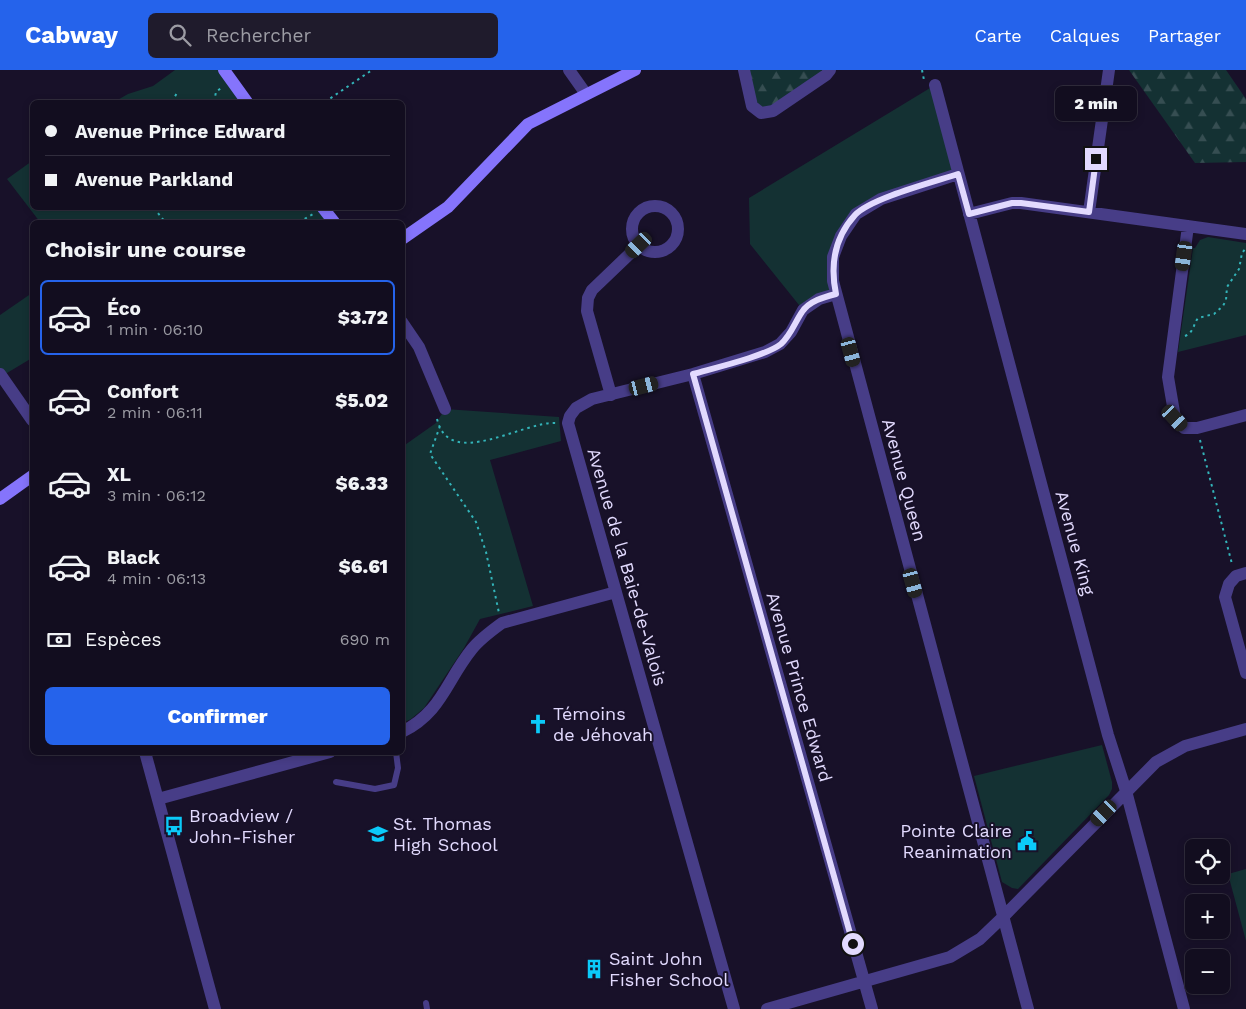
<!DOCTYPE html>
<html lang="fr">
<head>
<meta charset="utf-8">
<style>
  body { margin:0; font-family:"Work Sans",sans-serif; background:#1f1b2c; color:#f1f3f6; height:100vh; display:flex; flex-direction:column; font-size:19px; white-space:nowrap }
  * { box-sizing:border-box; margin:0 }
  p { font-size:16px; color:#9c9ca4 }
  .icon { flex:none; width:28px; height:28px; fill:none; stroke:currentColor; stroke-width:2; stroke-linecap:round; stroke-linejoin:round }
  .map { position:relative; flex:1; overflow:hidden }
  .drawer { position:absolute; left:30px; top:150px; width:375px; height:535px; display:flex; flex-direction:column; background:#120d1f; border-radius:8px; box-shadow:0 2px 8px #0003,0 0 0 1px #312d3d }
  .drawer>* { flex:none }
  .hud { position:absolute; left:30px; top:30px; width:375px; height:110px; border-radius:8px; box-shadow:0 2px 8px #0003,0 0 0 1px #312d3d; display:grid; align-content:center; height:110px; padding:0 15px; background:#120d1f }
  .tools { position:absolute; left:1185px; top:769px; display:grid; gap:10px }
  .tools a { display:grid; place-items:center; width:45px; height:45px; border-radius:8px; background:#120d1f; box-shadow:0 2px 8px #0003,0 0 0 1px #312d3d; font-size:25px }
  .end { position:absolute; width:22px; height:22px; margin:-11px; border:6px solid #e2dafe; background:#111; box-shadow:0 0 0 2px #111 }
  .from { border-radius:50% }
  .bubble { position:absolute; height:35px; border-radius:8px; background:#120d1f; box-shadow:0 2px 8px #0003,0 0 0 1px #312d3d; font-size:16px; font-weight:800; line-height:35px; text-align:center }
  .car { position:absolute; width:15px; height:30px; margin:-15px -8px; border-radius:6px; box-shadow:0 0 4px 1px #0007; background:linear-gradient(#222 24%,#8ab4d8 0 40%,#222 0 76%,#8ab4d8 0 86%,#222 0) }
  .hud b { display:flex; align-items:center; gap:18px; height:48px; font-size:19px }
  .hud b+b { border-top:1px solid #312d3d }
  .hud i { width:12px; height:12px; background:#f1f3f6 }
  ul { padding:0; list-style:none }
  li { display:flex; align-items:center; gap:15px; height:75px; margin:0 10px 8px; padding:0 5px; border:2px solid transparent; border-radius:8px }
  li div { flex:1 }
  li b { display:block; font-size:19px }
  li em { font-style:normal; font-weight:800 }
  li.on { border-color:#2563eb }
  li>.icon { width:45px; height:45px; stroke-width:1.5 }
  h2 { padding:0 15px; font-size:22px; line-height:60px }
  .pay { display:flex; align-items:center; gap:12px; height:55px; padding:0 15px; font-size:19px }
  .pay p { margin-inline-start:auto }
  .button { display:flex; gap:10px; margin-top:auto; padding:10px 15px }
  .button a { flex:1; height:58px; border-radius:8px; background:#2563eb; color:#fff; font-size:20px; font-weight:800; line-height:58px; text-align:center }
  header { display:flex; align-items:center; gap:30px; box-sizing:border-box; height:70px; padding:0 25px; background:#2563eb; color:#fff }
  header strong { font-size:24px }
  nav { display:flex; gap:28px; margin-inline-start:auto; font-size:18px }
  .search { width:350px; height:45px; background:#1f1b2c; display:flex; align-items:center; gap:12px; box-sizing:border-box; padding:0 18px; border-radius:8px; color:#9c9ca4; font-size:19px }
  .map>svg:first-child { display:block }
  .forest { fill:url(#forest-firs) }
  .green { fill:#143133 }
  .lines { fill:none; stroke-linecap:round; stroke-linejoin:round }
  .path { stroke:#33b4b9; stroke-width:2; stroke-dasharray:2.5 4; stroke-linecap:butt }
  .lane { stroke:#473d87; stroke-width:6 }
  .street { stroke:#473d87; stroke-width:12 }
  .secondary { stroke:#8574fc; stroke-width:12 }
  .route { stroke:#e2dafe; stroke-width:6 }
  .labels { text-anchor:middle; stroke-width:4; stroke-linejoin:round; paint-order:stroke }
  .street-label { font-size:18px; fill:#e2dafe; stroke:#181129 }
  .poi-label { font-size:18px; fill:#e2dafe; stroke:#181129; text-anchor:start }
</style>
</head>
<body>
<header>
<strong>Cabway</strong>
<div class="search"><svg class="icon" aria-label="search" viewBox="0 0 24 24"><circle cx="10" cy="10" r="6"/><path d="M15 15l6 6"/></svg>Rechercher</div>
<nav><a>Carte</a><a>Calques</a><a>Partager</a></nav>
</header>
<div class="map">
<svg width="1246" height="939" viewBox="0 0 1246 939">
  <defs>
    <pattern id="forest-firs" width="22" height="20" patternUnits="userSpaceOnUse" patternTransform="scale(1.25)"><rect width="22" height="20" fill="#143133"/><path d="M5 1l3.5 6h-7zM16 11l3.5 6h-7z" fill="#364e52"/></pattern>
  </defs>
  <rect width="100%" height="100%" fill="#181129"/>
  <path class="forest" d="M744 0H830L761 43Z
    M1129 0H1226L1246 29V92L1195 93Z"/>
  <path class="green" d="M175 0H223L247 32H114L128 24 153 16Z
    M935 15 958 104 881 129 841 166 836 224 803 240 750 174 749 128Z
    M32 91V138H323L334 152H40L7 109Z
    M1208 167 1246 173V265L1178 282 1193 178H1195L1200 170Z
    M32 223V288L2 306 0 304V245Z
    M445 339 559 347 561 371 490 390 533 536 480 549 464 578 424 638 411 649 403 653 402 377 436 353Z
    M1102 675 1112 712V719L1109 725 1018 819 1012 818 1002 812 974 706Z
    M1246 799V871L1228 804Z"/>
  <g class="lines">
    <path class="path" d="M922 0 924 10
      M172 32 178 21
      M214 32 216 22 221 18
      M325 32 372 0
      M154 138 165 152
      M299 152 313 144
      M1185 266C1194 262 1193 255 1198 248L1214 244 1223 236 1226 230 1227 217 1239 199 1242 183 1246 178
      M437 349C449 401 523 351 556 353
      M440 356 430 384 476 452 486 482 499 543
      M1200 370 1232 494"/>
    <path class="lane" d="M336 712 375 719 394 715 398 698 396 682
      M426 933 427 939"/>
    <path class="street" d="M569 0 586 24
      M744 0 752 36 761 43 773 41 826 5 830 0
      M935 15 1108 665 1126 721 1184 939
      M958 104 881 129 856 144 841 166 833 187V211L1028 939
      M632 159a23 23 0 1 1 46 0a23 23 0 1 1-46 0Z
      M1089 142 1109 0
      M969 144 1012 133H1021L1246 164
      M1188 156 1168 307 1175 348 1184 358H1197L1246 345
      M402 252 419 277 445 339
      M0 304 32 350
      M693 304 872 939
      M611 325 587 241 588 228 592 220 639 175
      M1246 503 1236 506 1229 514 1225 527 1246 603
      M402 662C442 642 446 611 472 579 480 569 491 561 502 553L616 522
      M145 682 215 939
      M158 729 330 682
      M734 939 568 353 570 346 576 338 592 329 693 304 765 282 780 274 791 262 803 240 819 229 836 224
      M767 939 950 887 980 869 1003 847 1156 692 1185 676 1246 659"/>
    <path class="secondary" d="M224 0 247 32
      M323 138 334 152
      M402 169 448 137 528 54 635 0
      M0 429 32 406"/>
  </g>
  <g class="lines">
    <path class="route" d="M853 874 693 304C714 298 766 286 781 274 791 265 795 252 802 242 809 231 824 227 836 224 830 195 835 167 855 145 871 128 934 112 958 104L969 144 1012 133H1021L1089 142 1096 89"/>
  </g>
  <defs>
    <symbol id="church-bare" viewBox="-9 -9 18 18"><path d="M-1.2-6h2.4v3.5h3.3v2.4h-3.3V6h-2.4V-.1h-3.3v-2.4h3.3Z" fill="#0bcaf9" stroke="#181129" stroke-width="2.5" paint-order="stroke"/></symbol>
    <symbol id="bus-bare" viewBox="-9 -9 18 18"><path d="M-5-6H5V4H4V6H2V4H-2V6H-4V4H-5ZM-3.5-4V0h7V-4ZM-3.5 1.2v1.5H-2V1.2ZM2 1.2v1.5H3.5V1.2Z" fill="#0bcaf9" stroke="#181129" stroke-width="2.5" paint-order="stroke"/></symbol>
    <symbol id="school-bare" viewBox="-9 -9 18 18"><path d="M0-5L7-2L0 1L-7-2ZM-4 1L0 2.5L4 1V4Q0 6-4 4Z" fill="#0bcaf9" stroke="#181129" stroke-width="2.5" paint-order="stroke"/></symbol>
    <symbol id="civic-bare" viewBox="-9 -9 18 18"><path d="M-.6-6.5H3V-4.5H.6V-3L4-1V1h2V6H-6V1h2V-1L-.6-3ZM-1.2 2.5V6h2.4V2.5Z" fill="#0bcaf9" stroke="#181129" stroke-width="2.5" paint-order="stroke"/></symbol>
    <symbol id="building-bare" viewBox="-9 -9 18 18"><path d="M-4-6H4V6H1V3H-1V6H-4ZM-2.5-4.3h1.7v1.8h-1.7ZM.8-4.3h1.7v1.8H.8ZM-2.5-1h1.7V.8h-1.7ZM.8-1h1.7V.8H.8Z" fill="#0bcaf9" stroke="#181129" stroke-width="2.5" paint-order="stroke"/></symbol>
  </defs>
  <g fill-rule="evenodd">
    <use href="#church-bare" x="524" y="640" width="28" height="28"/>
    <use href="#bus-bare" x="160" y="742" width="28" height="28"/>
    <use href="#school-bare" x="364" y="750" width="28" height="28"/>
    <use href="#civic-bare" x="1013" y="757" width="28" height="28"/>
    <use href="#building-bare" x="580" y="885" width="28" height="28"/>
  </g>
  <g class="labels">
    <g class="street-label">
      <text transform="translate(904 410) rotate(75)" y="6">Avenue Queen</text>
      <text transform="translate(1075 473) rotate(75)" y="6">Avenue King</text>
      <text transform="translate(627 497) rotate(74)" y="6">Avenue de la Baie-de-Valois</text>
      <text transform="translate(799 617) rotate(74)" y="6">Avenue Prince Edward</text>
    </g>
    <g class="poi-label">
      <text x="553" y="650">Témoins<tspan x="553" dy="21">de Jéhovah</tspan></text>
      <text x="189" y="752">Broadview /<tspan x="189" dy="21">John-Fisher</tspan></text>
      <text x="393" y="760">St. Thomas<tspan x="393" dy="21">High School</tspan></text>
      <text x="1012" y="767" text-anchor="end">Pointe Claire<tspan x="1012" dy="21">Reanimation</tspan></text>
      <text x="609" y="895">Saint John<tspan x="609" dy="21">Fisher School</tspan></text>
    </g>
  </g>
</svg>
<div class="tools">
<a><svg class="icon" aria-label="locate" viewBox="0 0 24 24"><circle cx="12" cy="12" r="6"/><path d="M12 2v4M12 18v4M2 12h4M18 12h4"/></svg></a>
<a>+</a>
<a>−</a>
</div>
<i class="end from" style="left:853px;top:874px"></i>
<i class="end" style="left:1096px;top:89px"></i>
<div class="bubble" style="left:1055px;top:16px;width:82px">2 min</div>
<i class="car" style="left:639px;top:175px;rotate:226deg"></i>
<i class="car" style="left:1184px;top:186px;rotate:188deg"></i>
<i class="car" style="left:851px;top:282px;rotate:165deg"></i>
<i class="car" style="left:644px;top:316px;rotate:76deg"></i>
<i class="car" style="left:1175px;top:348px;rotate:137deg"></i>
<i class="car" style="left:913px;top:513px;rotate:165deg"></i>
<i class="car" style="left:1104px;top:743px;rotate:224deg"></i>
<div class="hud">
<b><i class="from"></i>Avenue Prince Edward</b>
<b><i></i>Avenue Parkland</b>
</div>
<section class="drawer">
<h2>Choisir une course</h2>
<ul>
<li class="on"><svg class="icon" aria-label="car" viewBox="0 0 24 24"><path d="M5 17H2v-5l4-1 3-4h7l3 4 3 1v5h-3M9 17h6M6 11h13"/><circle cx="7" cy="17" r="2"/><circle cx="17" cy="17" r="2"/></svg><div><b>Éco</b><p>1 min · 06:10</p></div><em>$3.72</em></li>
<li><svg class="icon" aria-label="car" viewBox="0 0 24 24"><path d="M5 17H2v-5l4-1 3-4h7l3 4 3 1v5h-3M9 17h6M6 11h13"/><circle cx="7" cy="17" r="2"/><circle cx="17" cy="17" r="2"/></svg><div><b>Confort</b><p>2 min · 06:11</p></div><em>$5.02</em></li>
<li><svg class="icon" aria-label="car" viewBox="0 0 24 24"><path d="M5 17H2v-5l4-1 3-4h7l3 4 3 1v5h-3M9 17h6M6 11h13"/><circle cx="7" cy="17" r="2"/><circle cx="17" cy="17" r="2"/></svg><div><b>XL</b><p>3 min · 06:12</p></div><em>$6.33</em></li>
<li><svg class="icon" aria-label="car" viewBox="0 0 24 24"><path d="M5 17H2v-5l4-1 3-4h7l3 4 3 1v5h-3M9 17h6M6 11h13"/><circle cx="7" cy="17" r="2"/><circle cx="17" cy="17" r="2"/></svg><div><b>Black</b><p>4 min · 06:13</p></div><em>$6.61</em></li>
</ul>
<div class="pay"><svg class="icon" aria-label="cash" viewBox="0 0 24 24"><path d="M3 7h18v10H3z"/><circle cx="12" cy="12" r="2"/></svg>Espèces<p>690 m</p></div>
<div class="button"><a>Confirmer</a></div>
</section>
</div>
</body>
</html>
